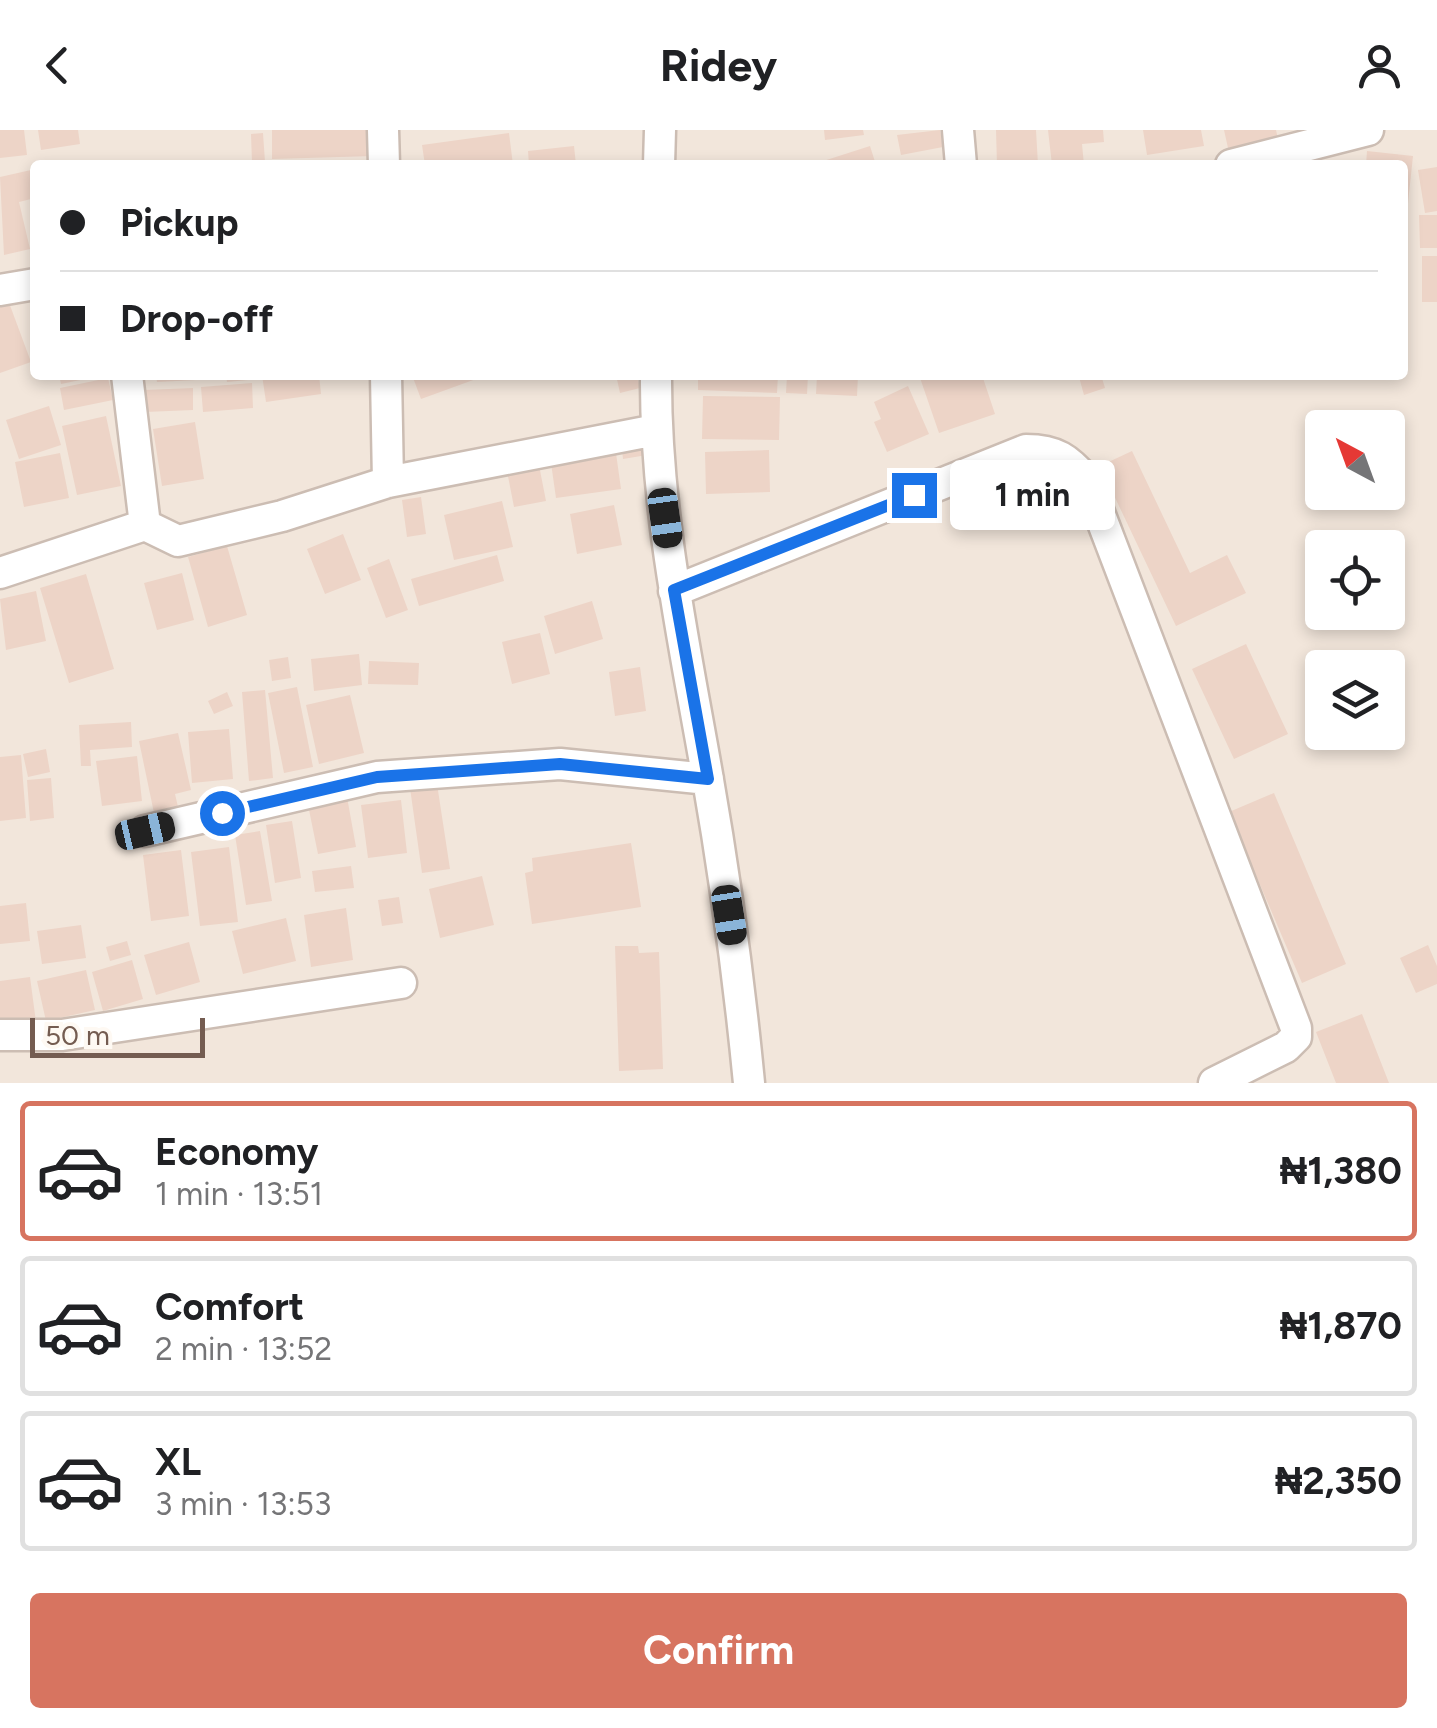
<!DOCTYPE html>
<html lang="en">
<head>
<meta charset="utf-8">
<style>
  body { margin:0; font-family:Figtree,sans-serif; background:#f6f6f6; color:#202124; height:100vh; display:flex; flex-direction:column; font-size:38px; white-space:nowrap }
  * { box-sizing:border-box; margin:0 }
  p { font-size:32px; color:#757577 }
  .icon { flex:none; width:55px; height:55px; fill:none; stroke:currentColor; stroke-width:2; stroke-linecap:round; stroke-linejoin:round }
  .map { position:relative; height:953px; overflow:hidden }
  .drawer { display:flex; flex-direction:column; background:#fff; flex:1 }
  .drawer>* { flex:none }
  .hud { position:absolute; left:30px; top:30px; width:1378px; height:220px; border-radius:10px; box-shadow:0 5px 15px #0003; display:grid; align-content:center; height:220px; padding:0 30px; background:#fff }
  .needle { width:65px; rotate:319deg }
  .buttons { position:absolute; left:1305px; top:280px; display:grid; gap:20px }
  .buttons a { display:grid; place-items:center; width:100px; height:100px; border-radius:10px; background:#fff; box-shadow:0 5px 15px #0003; font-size:50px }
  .scale { position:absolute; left:30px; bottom:25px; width:175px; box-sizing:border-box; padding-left:10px; border:5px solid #745c51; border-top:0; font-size:28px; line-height:35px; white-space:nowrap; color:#745c51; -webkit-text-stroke:8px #fef9f3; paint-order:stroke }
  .end { position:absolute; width:45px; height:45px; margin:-22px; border:12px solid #1a73e8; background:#fff; box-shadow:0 0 0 5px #fff }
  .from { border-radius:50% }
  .bubble { position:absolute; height:70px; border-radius:10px; background:#fff; box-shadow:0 5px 15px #0003; font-size:32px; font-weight:700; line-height:70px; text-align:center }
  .car { position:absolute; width:30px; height:60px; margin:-30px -15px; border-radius:12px; box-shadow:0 0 8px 2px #0007; background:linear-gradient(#222 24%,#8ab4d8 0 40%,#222 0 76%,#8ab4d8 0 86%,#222 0) }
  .hud b { display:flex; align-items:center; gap:35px; height:95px; font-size:38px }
  .hud b+b { border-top:2px solid #e0e0e0 }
  .hud i { width:25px; height:25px; background:#202124 }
  ul { padding:18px 0 0; list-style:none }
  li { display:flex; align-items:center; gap:30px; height:140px; margin:0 20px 15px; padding:0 10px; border:5px solid #e0e0e0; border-radius:10px }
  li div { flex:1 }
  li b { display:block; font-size:38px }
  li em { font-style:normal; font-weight:700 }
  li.on { border-color:#d77460 }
  li>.icon { width:90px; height:90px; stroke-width:1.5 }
  .action { display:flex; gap:20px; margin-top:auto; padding:20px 30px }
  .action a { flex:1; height:115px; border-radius:10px; background:#d77460; color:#fff; font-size:40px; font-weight:700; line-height:115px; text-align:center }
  header { display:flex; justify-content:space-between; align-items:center; height:130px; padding:0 30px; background:#fff; font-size:45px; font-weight:700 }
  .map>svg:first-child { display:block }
  .residential { fill:#f2e6db; fill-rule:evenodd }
  .building { fill:#edd4c7 }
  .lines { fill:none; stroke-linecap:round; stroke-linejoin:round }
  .minor-casing { stroke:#ccbdb3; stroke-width:35 }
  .minor { stroke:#fff; stroke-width:30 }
  .route { stroke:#1a73e8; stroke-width:12 }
</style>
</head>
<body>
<header><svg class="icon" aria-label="back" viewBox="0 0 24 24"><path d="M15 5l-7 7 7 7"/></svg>Ridey<svg class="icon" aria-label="person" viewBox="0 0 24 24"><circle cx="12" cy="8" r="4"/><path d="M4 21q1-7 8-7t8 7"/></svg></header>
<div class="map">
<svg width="1437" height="953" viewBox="0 0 1437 953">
  <rect width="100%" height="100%" fill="#fbf4ec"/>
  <path class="residential" d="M0 0H1437V953H0ZM35 35H1402V245H35ZM1322 298H1388V362H1322ZM1322 418H1388V482H1322ZM1322 538H1388V602H1322Z"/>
  <path class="building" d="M0 0H24L27 25 0 28Z
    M38 0H78L80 14 41 20Z
    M272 0H373V26L272 29Z
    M824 0H863L864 5 825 10Z
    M940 0 943 17 901 25 897 5Z
    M996 0H1036L1038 35H997Z
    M1048 0H1103L1104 12 1082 14 1084 35H1052Z
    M1143 0H1201L1204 16 1147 25Z
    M1224 0H1276L1278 9 1228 18Z
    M263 3 265 32 252 33 251 4Z
    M509 3 513 35H425L422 15Z
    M574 16 576 35H529L528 21Z
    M870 16 876 35H815L814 34Z
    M1367 21 1413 26 1406 92H1402V35H1366Z
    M1437 37V81L1425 83 1418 40Z
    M31 40 35 68 19 72 30 119 4 125 0 47Z
    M1419 85H1437V118H1420Z
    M1422 126H1437V172H1422Z
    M8 170 31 232 0 243V173Z
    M59 245H94L95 247 61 254Z
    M156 245H216V249L157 252Z
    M226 245H247L248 250 227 252Z
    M262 245H319L321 264 266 272Z
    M412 245H487L421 269Z
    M616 245H637L640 258 620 263Z
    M698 245H778L777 263 698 260Z
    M787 245H808L807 264 786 263Z
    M817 245H858L857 266 816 264Z
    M919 245H982L995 284 939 303Z
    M1101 245 1105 258 1084 265 1079 247Z
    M108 248 113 270 64 280 60 258Z
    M252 253 253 278 203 282 201 257Z
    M908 256 929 304 887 322 874 292 881 289 874 272Z
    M193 258V280L145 282 144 260Z
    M703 266 780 267 779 310 702 309Z
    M49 276 61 315 19 329 6 290Z
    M106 286 121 356 77 365 62 296Z
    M195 292 204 349 162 356 153 299Z
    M645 307 647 325 623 329 621 311Z
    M615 316 621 359 556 368 550 326Z
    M769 320 770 362 706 364 705 322Z
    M1132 321 1190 443 1227 425 1246 463 1176 496 1100 336Z
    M60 323 69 368 24 377 15 332Z
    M537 325 546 371 514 377 505 331Z
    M421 367 426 404 407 407 402 370Z
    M502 371 513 417 454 430 444 385Z
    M614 375 622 415 577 424 570 384Z
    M343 404 361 450 325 464 307 419Z
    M227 416 247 485 208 497 188 427Z
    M497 425 504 451 419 476 411 449Z
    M389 429 408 480 386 488 367 438Z
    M182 443 194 490 157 500 144 453Z
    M86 444 114 539 69 553 40 458Z
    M36 461 46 511 6 520 0 469Z
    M592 471 603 509 555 524 544 486Z
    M540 503 550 544 512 554 502 512Z
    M1246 514 1288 604 1234 629 1192 539Z
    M359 524 362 555 314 561 311 529Z
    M288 527 291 548 272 551 269 530Z
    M369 531 419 533 418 555 368 554Z
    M640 537 646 581 615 586 609 542Z
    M297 557 313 637 284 643 268 563Z
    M265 560 273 648 249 651 242 562Z
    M227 562 233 576 214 584 208 571Z
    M350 565 364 623 319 634 306 575Z
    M131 592 132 617 90 620 91 636H81L79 595Z
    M229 599 233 649 192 653 188 602Z
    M178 603 191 660 175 664 178 677 154 683 139 611Z
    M46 619 50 642 28 647 23 624Z
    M21 625 26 688 0 691V627Z
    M137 626 142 671 102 676 96 631Z
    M51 648 54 688 30 691 27 650Z
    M437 654 450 739 422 743 410 658Z
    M1274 663 1346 834 1302 853 1229 682Z
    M347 667 356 717 318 724 308 675Z
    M401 670 407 723 368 728 361 675Z
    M292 691 301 748 275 753 266 695Z
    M260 701 272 771 246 775 235 705Z
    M631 713 641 777 532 794 525 743 533 741 532 728Z
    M229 717 238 792 200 796 191 722Z
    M181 720 189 786 151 791 143 725Z
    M351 736 354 758 315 762 312 741Z
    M482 746 494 795 440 808 429 759Z
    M399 767 403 793 382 796 378 770Z
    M26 773 30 811 0 814V776Z
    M346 778 353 830 311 837 304 785Z
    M286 788 296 831 243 844 232 801Z
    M81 795 86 828 42 834 37 801Z
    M127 811 131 825 110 831 106 817Z
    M189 812 200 852 156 865 144 825Z
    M1428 815 1437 836V854L1416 863 1400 828Z
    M615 816H638L639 823 659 822 663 939 619 941Z
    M132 830 143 869 103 881 92 842Z
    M86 840 95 880 46 891 37 851Z
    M30 847 36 892 0 897V851Z
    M1362 884 1389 953H1336L1316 902Z"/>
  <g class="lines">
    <defs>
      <path id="minor" d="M383 0 384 35
        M958 0 961 35
        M659 35 660 0
        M1231 35 1368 0
        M0 160 35 154
        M127 245 145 395
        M386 245 388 352
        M656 245C655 380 684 512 707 644 725 747 739 849 749 953
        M0 443 145 395 178 411 282 386 388 352 656 300
        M674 461 1026 320C1056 320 1068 329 1087 351L1296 898V907L1286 917 1214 953
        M145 701 377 647 560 634 708 649
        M0 905H62L401 853"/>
    </defs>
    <use href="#minor" class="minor-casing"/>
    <use href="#minor" class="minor"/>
  </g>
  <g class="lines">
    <path class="route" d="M222 683 377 647 449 642 560 634 708 649 674 460 914 365"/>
  </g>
</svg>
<div class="buttons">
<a><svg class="needle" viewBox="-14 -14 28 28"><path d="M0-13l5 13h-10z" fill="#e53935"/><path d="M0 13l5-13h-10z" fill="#757577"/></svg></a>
<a><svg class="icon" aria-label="locate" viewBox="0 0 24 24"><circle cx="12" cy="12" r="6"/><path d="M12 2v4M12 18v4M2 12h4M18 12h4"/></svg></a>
<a><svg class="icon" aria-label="layers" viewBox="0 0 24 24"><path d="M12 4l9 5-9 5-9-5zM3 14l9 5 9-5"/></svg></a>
</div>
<div class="scale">50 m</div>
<i class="end from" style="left:222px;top:683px"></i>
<i class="end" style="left:914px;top:365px"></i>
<div class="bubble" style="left:950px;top:330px;width:165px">1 min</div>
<i class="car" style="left:665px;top:388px;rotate:172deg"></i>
<i class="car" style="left:145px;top:701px;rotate:77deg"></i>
<i class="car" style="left:729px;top:785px;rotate:171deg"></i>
<div class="hud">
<b><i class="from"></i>Pickup</b>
<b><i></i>Drop-off</b>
</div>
</div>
<section class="drawer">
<ul>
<li class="on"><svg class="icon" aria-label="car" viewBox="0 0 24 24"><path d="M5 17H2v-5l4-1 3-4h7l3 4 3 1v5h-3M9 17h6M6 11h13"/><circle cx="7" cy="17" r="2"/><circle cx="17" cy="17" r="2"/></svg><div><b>Economy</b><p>1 min · 13:51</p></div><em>₦1,380</em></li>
<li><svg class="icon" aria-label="car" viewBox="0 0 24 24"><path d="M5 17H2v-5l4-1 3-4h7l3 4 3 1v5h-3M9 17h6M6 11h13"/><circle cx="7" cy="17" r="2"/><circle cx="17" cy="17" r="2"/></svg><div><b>Comfort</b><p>2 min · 13:52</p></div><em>₦1,870</em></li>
<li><svg class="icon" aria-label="car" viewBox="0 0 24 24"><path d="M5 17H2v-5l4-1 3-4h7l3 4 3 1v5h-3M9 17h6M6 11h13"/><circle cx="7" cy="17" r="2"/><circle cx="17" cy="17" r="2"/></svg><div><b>XL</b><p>3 min · 13:53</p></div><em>₦2,350</em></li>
</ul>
<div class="action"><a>Confirm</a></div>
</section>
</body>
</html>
